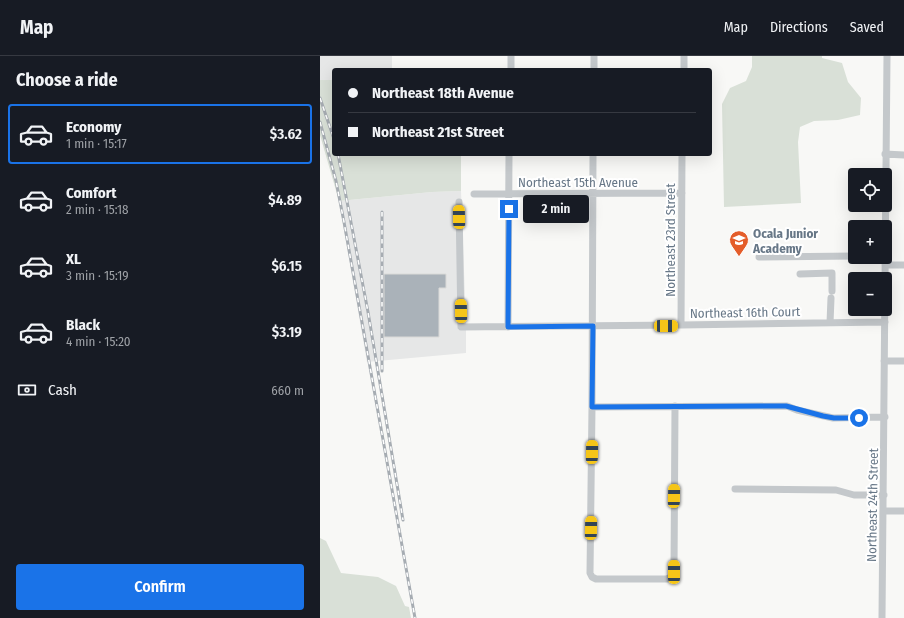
<!DOCTYPE html>
<html lang="en">
<head>
<meta charset="utf-8">
<style>
  body { margin:0; font-family:"Fira Sans Condensed",sans-serif; background:#242831; color:#f1f3f6; height:100vh; display:flex; flex-direction:column; font-size:15px; white-space:nowrap }
  * { box-sizing:border-box; margin:0 }
  p { font-size:13px; color:#9ea1a6 }
  .icon { flex:none; width:22px; height:22px; fill:none; stroke:currentColor; stroke-width:2; stroke-linecap:round; stroke-linejoin:round }
  .map { position:relative; flex:1; overflow:hidden }
  .sheet { display:flex; flex-direction:column; background:#171b24; width:320px }
  .sheet>* { flex:none }
  .hud { position:absolute; left:12px; top:12px; width:380px; height:88px; border-radius:4px; box-shadow:0 4px 16px #0002; display:grid; align-content:center; height:88px; padding:0 16px; background:#171b24 }
  .buttons { position:absolute; left:528px; top:112px; display:grid; gap:8px }
  .buttons a { display:grid; place-items:center; width:44px; height:44px; border-radius:4px; background:#171b24; box-shadow:0 4px 16px #0002; font-size:20px }
  .end { position:absolute; width:18px; height:18px; margin:-9px; border:5px solid #1a73e8; background:#fff; box-shadow:0 0 0 2px #fff }
  .from { border-radius:50% }
  .bubble { position:absolute; height:28px; border-radius:4px; background:#171b24; box-shadow:0 4px 16px #0002; font-size:13px; font-weight:600; line-height:28px; text-align:center }
  .car { position:absolute; width:12px; height:24px; margin:-12px -6px; border-radius:5px; box-shadow:0 0 3px 1px #0007; background:linear-gradient(#f5c518 24%,#345 0 40%,#f5c518 0 76%,#345 0 86%,#f5c518 0) }
  .hud b { display:flex; align-items:center; gap:14px; height:38px; font-size:15px }
  .hud b+b { border-top:1px solid #363941 }
  .hud i { width:10px; height:10px; background:#f1f3f6 }
  ul { padding:0; list-style:none }
  li { display:flex; align-items:center; gap:12px; height:60px; margin:0 8px 6px; padding:0 8px; border:2px solid transparent; border-radius:4px }
  li div { flex:1 }
  li b { display:block; font-size:15px }
  li em { font-style:normal; font-weight:600 }
  li.current { border-color:#1a73e8 }
  li>.icon { width:36px; height:36px; stroke-width:1.5 }
  h2 { padding:0 16px; font-size:18px; line-height:48px }
  .pay { display:flex; align-items:center; gap:10px; height:44px; padding:0 16px; font-size:15px }
  .pay p { margin-inline-start:auto }
  .cta { display:flex; gap:8px; margin-top:auto; padding:8px 16px }
  .cta a { flex:1; height:46px; border-radius:4px; background:#1a73e8; color:#fff; font-size:16px; font-weight:600; line-height:46px; text-align:center }
  header { display:flex; align-items:center; gap:24px; box-sizing:border-box; height:56px; padding:0 20px; background:#171b24; border-bottom:1px solid #363941 }
  header strong { font-size:19px }
  nav { display:flex; gap:22px; margin-inline-start:auto; font-size:14px }
  main { display:flex; flex:1; min-height:0 }
  .map>svg:first-child { display:block }
  .built { fill:#e6e7e7 }
  .green { fill:#d9e0d7 }
  .building { fill:#aab2b9; stroke:#dadad8 }
  .lines { fill:none; stroke-linecap:round; stroke-linejoin:round }
  .minor { stroke:#c4c8cb; stroke-width:7 }
  .rail-casing { stroke:#a6acb2; stroke-width:3 }
  .rail { stroke:#fff; stroke-width:1.5; stroke-dasharray:4.5; stroke-linecap:butt }
  .route { stroke:#1a73e8; stroke-width:5 }
  .labels { text-anchor:middle; stroke-width:4; stroke-linejoin:round; paint-order:stroke }
  .street-label { font-size:13px; fill:#677787; stroke:#fff }
  .poi-label { font-size:13px; font-weight:bold; fill:#677787; stroke:#fff; text-anchor:start }
</style>
</head>
<body>
<header>
<strong>Map</strong>
<nav><a>Map</a><a>Directions</a><a>Saved</a></nav>
</header>
<main>
<section class="sheet">
<h2>Choose a ride</h2>
<ul>
<li class="current"><svg class="icon" aria-label="car" viewBox="0 0 24 24"><path d="M5 17H2v-5l4-1 3-4h7l3 4 3 1v5h-3M9 17h6M6 11h13"/><circle cx="7" cy="17" r="2"/><circle cx="17" cy="17" r="2"/></svg><div><b>Economy</b><p>1 min · 15:17</p></div><em>$3.62</em></li>
<li><svg class="icon" aria-label="car" viewBox="0 0 24 24"><path d="M5 17H2v-5l4-1 3-4h7l3 4 3 1v5h-3M9 17h6M6 11h13"/><circle cx="7" cy="17" r="2"/><circle cx="17" cy="17" r="2"/></svg><div><b>Comfort</b><p>2 min · 15:18</p></div><em>$4.89</em></li>
<li><svg class="icon" aria-label="car" viewBox="0 0 24 24"><path d="M5 17H2v-5l4-1 3-4h7l3 4 3 1v5h-3M9 17h6M6 11h13"/><circle cx="7" cy="17" r="2"/><circle cx="17" cy="17" r="2"/></svg><div><b>XL</b><p>3 min · 15:19</p></div><em>$6.15</em></li>
<li><svg class="icon" aria-label="car" viewBox="0 0 24 24"><path d="M5 17H2v-5l4-1 3-4h7l3 4 3 1v5h-3M9 17h6M6 11h13"/><circle cx="7" cy="17" r="2"/><circle cx="17" cy="17" r="2"/></svg><div><b>Black</b><p>4 min · 15:20</p></div><em>$3.19</em></li>
</ul>
<div class="pay"><svg class="icon" aria-label="cash" viewBox="0 0 24 24"><path d="M3 7h18v10H3z"/><circle cx="12" cy="12" r="2"/></svg>Cash<p>660 m</p></div>
<div class="cta"><a>Confirm</a></div>
</section>
<div class="map">
<svg width="584" height="562" viewBox="0 0 584 562">
  <rect width="100%" height="100%" fill="#f8f8f6"/>
  <path class="built" d="M0 0H72V14H14V24H0Z
    M141 135 146 268H138V274H146V297L47 306 19 145 112 136Z"/>
  <path class="green" d="M432 0H502V2L522 7 528 26 541 42 540 59 518 64 494 65 480 71 478 86 481 147 404 151 402 48 410 32 426 25 432 11Z
    M0 24H14V98H141V135L112 136 19 145 0 79Z
    M0 482 6 485 21 517 58 521 76 530 85 550 89 551 91 562H0Z"/>
  <path class="building" d="M64 218H126V232H119V281H64Z"/>
  <g class="lines">
    <path class="minor" d="M191 14V0
      M274 14V0
      M364 14V0
      M273 98 272 351 270 517 272 521 276 523H347L351 521 354 516 355 350
      M565 98 584 99
      M154 138 362 137
      M139 146 141 271 361 269 565 266
      M439 201 535 200
      M565 209H584
      M480 218 512 217V235
      M510 267 511 242
      M361 269 362 98
      M188 271 189 98
      M564 305H584
      M272 351 467 350 477 354 513 362 565 361
      M415 433 516 434 534 439H564
      M564 455H584
      M562 562C565 375 564 187 567 0"/>
    <defs>
      <path id="rail" d="M0 42 14 83
        M0 66 16 125 24 166 95 562
        M18 98 48 256 83 464
        M62 156V315"/>
    </defs>
    <use href="#rail" class="rail-casing"/>
    <use href="#rail" class="rail"/>
  </g>
  <g class="lines">
    <path class="route" d="M189 153 188 271 273 270 272 351 466 350 503 360 514 362H539"/>
  </g>
  <defs>
    <symbol id="school-pin" viewBox="-11 -11 22 30"><path d="M0 17L-7.5 6A9.5 9.5 0 1 1 7.5 6Z" fill="#e45d2a" stroke="#fff"/><path d="M0-5L7-2L0 1L-7-2ZM-4 1L0 2.5L4 1V4Q0 6-4 4Z" fill="#fff"/></symbol>
  </defs>
  <g fill-rule="evenodd">
    <use href="#school-pin" x="408" y="173" width="22" height="30"/>
  </g>
  <g class="labels">
    <g class="street-label">
      <text x="258" y="131">Northeast 15th Avenue</text>
      <text transform="translate(350 184) rotate(-90)" y="5">Northeast 23rd Street</text>
      <text transform="translate(425 256) rotate(-1)" y="5">Northeast 16th Court</text>
      <text transform="translate(552 449) rotate(-89)" y="5">Northeast 24th Street</text>
    </g>
    <g class="poi-label">
      <text x="433" y="182">Ocala Junior<tspan x="433" dy="15">Academy</tspan></text>
    </g>
  </g>
</svg>
<div class="buttons">
<a><svg class="icon" aria-label="locate" viewBox="0 0 24 24"><circle cx="12" cy="12" r="6"/><path d="M12 2v4M12 18v4M2 12h4M18 12h4"/></svg></a>
<a>+</a>
<a>−</a>
</div>
<i class="end from" style="left:539px;top:362px"></i>
<i class="end" style="left:189px;top:153px"></i>
<div class="bubble" style="left:203px;top:139px;width:66px">2 min</div>
<i class="car" style="left:139px;top:161px;rotate:359deg"></i>
<i class="car" style="left:141px;top:255px;rotate:359deg"></i>
<i class="car" style="left:346px;top:270px;rotate:90deg"></i>
<i class="car" style="left:272px;top:396px;rotate:1deg"></i>
<i class="car" style="left:354px;top:440px;rotate:1deg"></i>
<i class="car" style="left:271px;top:472px;rotate:1deg"></i>
<i class="car" style="left:354px;top:516px;rotate:0deg"></i>
<div class="hud">
<b><i class="from"></i>Northeast 18th Avenue</b>
<b><i></i>Northeast 21st Street</b>
</div>
</div>
</main>
</body>
</html>
